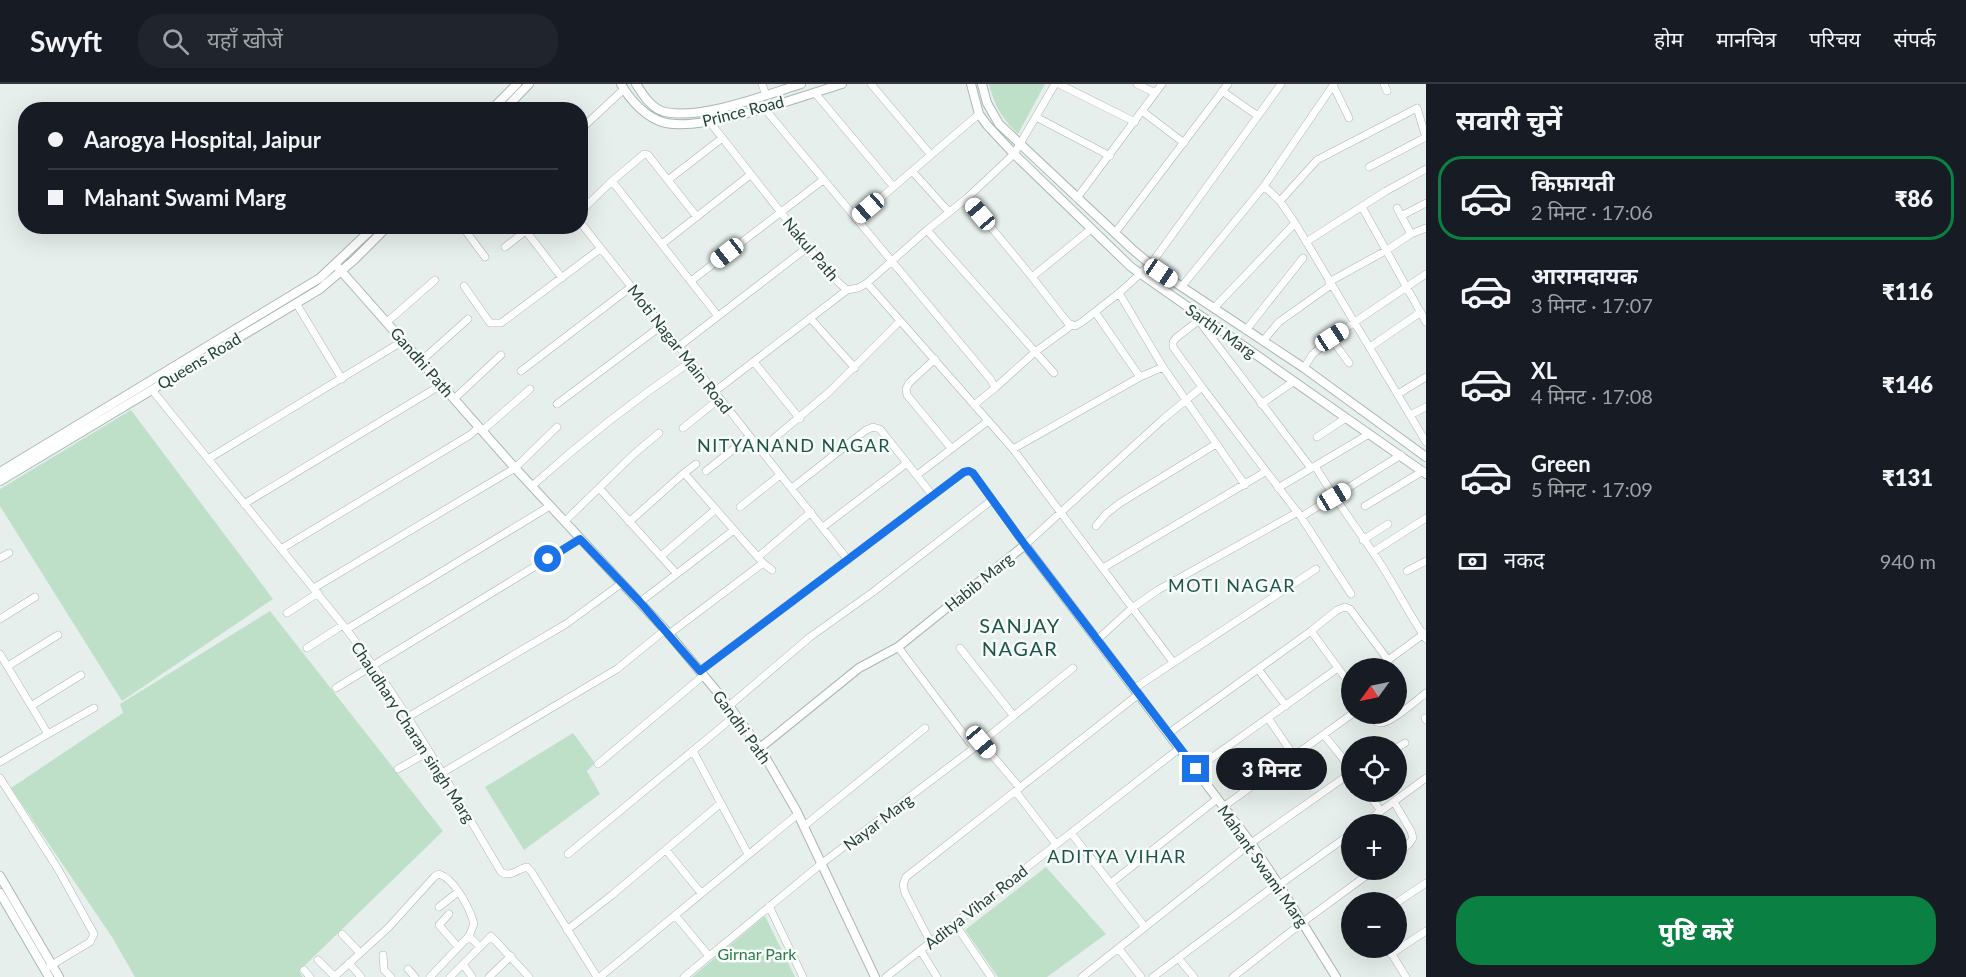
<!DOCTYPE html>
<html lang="hi">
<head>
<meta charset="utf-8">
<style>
  body { margin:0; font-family:Lato,"Noto Sans Devanagari",sans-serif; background:#20242c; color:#f1f3f6; height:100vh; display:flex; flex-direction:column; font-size:22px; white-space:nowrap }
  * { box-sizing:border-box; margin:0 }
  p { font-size:20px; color:#9ea1a6 }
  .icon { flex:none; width:33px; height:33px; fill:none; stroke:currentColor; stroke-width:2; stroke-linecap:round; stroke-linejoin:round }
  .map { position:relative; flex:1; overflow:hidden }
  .details { display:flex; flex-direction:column; background:#171b24; width:540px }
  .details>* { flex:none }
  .guide { position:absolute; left:18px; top:18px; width:570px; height:132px; border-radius:24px; box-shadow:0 6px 24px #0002; display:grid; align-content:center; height:132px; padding:0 30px; background:#171b24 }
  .needle { width:39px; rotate:237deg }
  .fabs { position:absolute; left:1341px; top:574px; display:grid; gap:12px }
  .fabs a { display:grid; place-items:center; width:66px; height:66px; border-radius:50%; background:#171b24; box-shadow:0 6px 24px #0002; font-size:30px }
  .end { position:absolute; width:27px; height:27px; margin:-14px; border:8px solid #1a73e8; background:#fff; box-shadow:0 0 0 3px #fff }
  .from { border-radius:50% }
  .bubble { position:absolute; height:42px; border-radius:21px; background:#171b24; box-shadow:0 6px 24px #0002; font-size:20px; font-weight:800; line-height:42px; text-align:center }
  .car { position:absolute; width:18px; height:36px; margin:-18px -9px; border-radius:8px; box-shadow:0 0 4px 2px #0007; background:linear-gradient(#fff 24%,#345 0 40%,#fff 0 76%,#345 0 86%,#fff 0) }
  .guide b { display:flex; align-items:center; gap:21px; height:57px; font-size:22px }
  .guide b+b { border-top:2px solid #363941 }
  .guide i { width:15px; height:15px; background:#f1f3f6 }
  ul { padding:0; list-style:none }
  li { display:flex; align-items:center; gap:18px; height:84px; margin:0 12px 9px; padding:0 18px; border:3px solid transparent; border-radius:24px }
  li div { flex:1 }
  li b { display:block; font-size:22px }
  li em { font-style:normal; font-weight:800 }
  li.on { border-color:#0b8043 }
  li>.icon { width:54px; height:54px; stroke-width:1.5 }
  h2 { padding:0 30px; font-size:27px; line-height:72px }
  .pay { display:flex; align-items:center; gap:15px; height:66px; padding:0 30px; font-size:22px }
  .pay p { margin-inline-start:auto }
  .action { display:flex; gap:12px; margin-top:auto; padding:12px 30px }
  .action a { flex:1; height:69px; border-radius:24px; background:#0b8043; color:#fff; font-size:24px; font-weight:800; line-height:69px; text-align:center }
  header { display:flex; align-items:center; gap:36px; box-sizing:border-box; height:84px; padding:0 30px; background:#171b24; border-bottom:2px solid #363941 }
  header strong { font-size:28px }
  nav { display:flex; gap:33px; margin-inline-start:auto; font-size:21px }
  .search { width:420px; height:54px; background:#20242c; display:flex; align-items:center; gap:15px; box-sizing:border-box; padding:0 21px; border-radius:24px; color:#9ea1a6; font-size:22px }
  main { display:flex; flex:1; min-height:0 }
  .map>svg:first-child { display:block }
  .green { fill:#bfe0c8 }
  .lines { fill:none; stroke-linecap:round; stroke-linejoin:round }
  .minor-casing { stroke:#a8b8b2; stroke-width:8 }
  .tertiary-casing { stroke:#a8b8b2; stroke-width:10 }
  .minor { stroke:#fff; stroke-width:7 }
  .tertiary { stroke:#fff; stroke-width:8 }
  .route { stroke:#1a73e8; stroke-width:8 }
  .labels { text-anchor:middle; stroke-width:5; stroke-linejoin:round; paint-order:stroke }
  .street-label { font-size:16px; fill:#24423a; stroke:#f7fbf9 }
  .park-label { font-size:16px; fill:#2d7a4b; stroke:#f7fbf9 }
  .neighbourhood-label { font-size:18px; letter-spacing:1.5px; fill:#1f5548; stroke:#f7fbf9 }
  .quarter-label { font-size:20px; letter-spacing:1.5px; fill:#1f5548; stroke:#f7fbf9 }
</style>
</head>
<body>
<header>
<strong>Swyft</strong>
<div class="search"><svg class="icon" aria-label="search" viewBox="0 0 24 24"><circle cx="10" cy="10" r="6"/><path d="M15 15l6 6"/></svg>यहाँ खोजें</div>
<nav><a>होम</a><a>मानचित्र</a><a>परिचय</a><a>संपर्क</a></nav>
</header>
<main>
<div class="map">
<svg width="1426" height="893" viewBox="0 0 1426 893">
  <rect width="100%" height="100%" fill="#e6efeb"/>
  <path class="green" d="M989 0H1045L1018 50C1002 34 995 23 989 0Z
    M131 326 273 515 122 617 0 422V405Z
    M270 527 443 747 299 887 303 893H135L112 853 11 704 123 629 120 620Z
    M573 649 595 679 587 687 600 710 524 766 485 703Z
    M1046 783 1106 850 1047 893H998L965 846Z
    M765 832 795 893H692Z"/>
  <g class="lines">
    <defs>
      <path id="minor" d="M762 0 766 11
        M871 0 931 71
        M1059 0 1135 38
        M1137 0 1155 9
        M1384 0 1387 7
        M1333 1 1349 34
        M1222 7 1258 32
        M815 9 893 102
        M764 24 991 296 995 304 974 321
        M1142 27 1184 59
        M1036 33 1110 72
        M709 37 808 163 838 198 847 206 858 204 867 199 927 146 967 114 1014 70 1055 0
        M580 46 624 5
        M1369 83 1426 53
        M912 87 949 128
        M668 96 721 55
        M612 97 718 232
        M1264 102 1280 117 1295 139 1426 358
        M967 114 1032 193 1068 239 1075 242 1082 238 1119 209 1151 180 1281 0
        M1077 114 1162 0
        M1280 117 1317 76 1417 24 1426 54
        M1362 123 1426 238
        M1397 124 1411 150
        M580 128 612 97 644 70 648 71 697 133
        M1401 132 1426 119
        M856 135 979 30
        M580 138 848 476
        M462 142 485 173
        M927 146 1054 289
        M526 147 562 194
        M1115 149 1228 0
        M1306 158 1386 107 1426 85
        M662 160 750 91
        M505 163 532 142
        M1032 193 1091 145
        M691 197 823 96
        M1329 198 1387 166 1411 150 1426 144
        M867 199 1013 365 1173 578
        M464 202 490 239H501L600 165
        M1182 202 1264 102 1334 0
        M1119 209 1163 283 1245 401
        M296 219 342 295
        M1214 224 1295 139
        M1095 228 1140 293
        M1203 233 1176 254 1173 258V263L1202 303 1301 433 1401 371
        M810 234 855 284
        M1199 237 1311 384
        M387 238 435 196
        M1246 246 1303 174
        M1331 254 1349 279
        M1263 257 1279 238 1331 201
        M678 263 808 163
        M1370 263 1421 228
        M935 275 909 299 906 305 907 311 951 364
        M421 277 468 235
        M754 278 800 335
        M1304 284 1312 271 1331 254 1426 190
        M521 287 631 203
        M995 304 1035 268 1072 241
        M152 306 343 541C403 618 451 704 501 788 510 794 518 785 527 783L531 787 597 893
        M714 308 847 206
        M1398 310 1426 293
        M454 315 501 271
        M557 320 661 242
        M1261 320 1293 298
        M1410 331 1426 323
        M683 344 719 315
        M482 347 530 305
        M1317 353 1346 334
        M1013 365 1140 293 1163 283
        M760 366 829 308 900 237
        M208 375 403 257
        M696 380 684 389 763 479 772 486
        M1315 382C1333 412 1353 439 1372 467 1392 495 1406 526 1426 555
        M706 387 749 353
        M917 391 988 337
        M532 402C582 357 634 316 690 278
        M792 404 866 346 873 343 880 345 933 412
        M1278 404 1369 350
        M600 405 676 489
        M244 420 441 301
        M1365 422 1423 387
        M740 423 780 391
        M1301 433 1351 510
        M565 437 634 370 659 349
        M629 438 684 389
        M1096 442 1106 430 1120 419 1216 360
        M823 443 907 379
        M1363 456 1388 440
        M281 465 470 351 479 343
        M1373 468 1426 434
        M661 472 716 425
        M758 473 811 428
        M0 474 9 469
        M1103 484 1265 388
        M1407 487 1426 477
        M314 504 515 384 557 343
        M640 518 734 446
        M287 529 318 509
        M0 535 35 513
        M347 545 550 422
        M1311 547 1352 603
        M669 550 763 479
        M1097 556 1132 524 1158 506 1298 428
        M898 563 974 664
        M307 564 343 541
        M960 564 1013 631
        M0 570 48 650 0 678
        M8 582 58 551
        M1258 585 1286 622
        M1376 585 1425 549
        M700 587 964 388 969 387 973 389 1025 461 1162 336 1202 303
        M336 604 580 455
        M1135 604 1316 485
        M31 622 81 591
        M729 622 810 553 873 508 992 416
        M1370 630C1372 634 1375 639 1381 639 1391 639 1417 616 1426 609
        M408 633 566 540 622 499
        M1268 634 1294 672
        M1425 634 1426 636
        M1169 649 1311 547 1337 526 1345 523 1350 525 1388 576
        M48 650 94 624
        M1324 651 1352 686
        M981 658 1020 704
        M1396 664 1405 659
        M693 667 748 770
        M598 680 704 591
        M398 685 428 668
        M1196 685 1338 584
        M442 689 617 585 665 546
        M0 694 58 785 94 850 90 858 50 882
        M1016 708 1056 760
        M1367 708 1381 727
        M1394 718 1411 747 1413 754 1409 760 1396 770
        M1223 723 1352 630
        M1362 741 1426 694
        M804 742 925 644
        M1071 749 1145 843
        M666 766 701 809
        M568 770 736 631
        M1111 799 1217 715
        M1279 801 1352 749
        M1396 819 1426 799
        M769 822 803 893
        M439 823 458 808
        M449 830 439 841 458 863
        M675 831 709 872
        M955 840 991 893
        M567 846 612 811 721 719
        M342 850 360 869
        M931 859 905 809 903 801 906 793 1139 610
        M1388 864 1406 893
        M1119 865 1141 893
        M921 867 937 893
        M1391 870 1426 847
        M383 871 384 886 391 893
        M1178 874 1194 893
        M318 876 335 893
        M349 879 361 893
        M463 880 472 893
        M408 885 415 893
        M304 886 310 893
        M334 893 388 844 435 792 439 790C455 795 470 825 474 840L469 852
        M430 893 469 852 480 863
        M450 893 491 852 529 893
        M489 893 511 872
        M600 893 798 730
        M684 893 821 780 974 664 1073 584
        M886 893 1180 664
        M1082 893 1251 759 1352 688
        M1153 893 1278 799
        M1233 893 1303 838 1374 786"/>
      <path id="tertiary" d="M621 0C630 16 647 35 666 39 708 47 799 13 842 0
        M636 0C643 11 652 25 665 28 700 36 766 11 801 0
        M971 0 979 30 987 41 1014 70 1131 183 1426 390
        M982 0 987 19 999 40 1132 165 1161 189 1304 284 1426 373
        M491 26 517 0
        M504 26 529 0
        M335 180 515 384 669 550 729 622 760 664 796 726 875 893
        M0 388 320 194 375 142
        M0 397 320 205 354 176 388 142
        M760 664 859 584 898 563 1025 461 1251 759 1279 801 1336 893
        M0 792 59 893
        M0 809 49 893"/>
    </defs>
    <use href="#minor" class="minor-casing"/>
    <use href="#tertiary" class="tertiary-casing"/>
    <use href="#minor" class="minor"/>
    <use href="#tertiary" class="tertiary"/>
  </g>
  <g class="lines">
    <path class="route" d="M548 475 580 455 640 518 700 587 964 388 969 387 973 389 1025 461 1196 685"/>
  </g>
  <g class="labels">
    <g class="street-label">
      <text transform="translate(743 27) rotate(-14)" y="6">Prince Road</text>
      <text transform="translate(811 165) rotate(50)" y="6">Nakul Path</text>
      <text transform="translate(1221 247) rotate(35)" y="6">Sarthi Marg</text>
      <text transform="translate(680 265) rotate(52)" y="6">Moti Nagar Main Road</text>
      <text transform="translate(199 277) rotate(-31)" y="6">Queens Road</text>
      <text transform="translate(422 278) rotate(49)" y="6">Gandhi Path</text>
      <text transform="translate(979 498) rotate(-39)" y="6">Habib Marg</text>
      <text transform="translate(742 643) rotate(54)" y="6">Gandhi Path</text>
      <text transform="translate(413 648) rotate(57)" y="6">Chaudhary Charan singh Marg</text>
      <text transform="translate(878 738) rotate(-37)" y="6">Nayar Marg</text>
      <text transform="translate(1263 782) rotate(55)" y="6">Mahant Swami Marg</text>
      <text transform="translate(976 823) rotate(-38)" y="6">Aditya Vihar Road</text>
    </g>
    <g class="park-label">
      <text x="757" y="876">Girnar Park</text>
    </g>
    <g class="neighbourhood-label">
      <text x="794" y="368">NITYANAND NAGAR</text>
      <text x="1232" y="508">MOTI NAGAR</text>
      <text x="1117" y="779">ADITYA VIHAR</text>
    </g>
    <g class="quarter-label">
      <text x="1020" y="549">SANJAY<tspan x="1020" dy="23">NAGAR</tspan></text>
    </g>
  </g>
</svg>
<div class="fabs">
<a><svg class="needle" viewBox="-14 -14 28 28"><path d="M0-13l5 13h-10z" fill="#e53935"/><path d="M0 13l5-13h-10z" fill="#9ea1a6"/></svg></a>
<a><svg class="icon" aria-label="locate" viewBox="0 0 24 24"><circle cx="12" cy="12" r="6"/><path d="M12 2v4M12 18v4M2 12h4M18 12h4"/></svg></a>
<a>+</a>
<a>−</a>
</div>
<i class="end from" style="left:548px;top:475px"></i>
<i class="end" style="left:1196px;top:685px"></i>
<div class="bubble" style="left:1216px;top:664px;width:111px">3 मिनट</div>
<i class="car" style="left:868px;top:124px;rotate:229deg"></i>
<i class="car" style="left:980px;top:130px;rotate:320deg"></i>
<i class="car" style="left:727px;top:169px;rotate:232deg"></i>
<i class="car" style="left:1161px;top:189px;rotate:124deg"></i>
<i class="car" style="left:1332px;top:253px;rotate:57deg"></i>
<i class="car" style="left:1334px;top:413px;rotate:59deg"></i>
<i class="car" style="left:981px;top:658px;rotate:140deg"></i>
<div class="guide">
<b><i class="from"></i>Aarogya Hospital, Jaipur</b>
<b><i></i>Mahant Swami Marg</b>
</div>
</div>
<section class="details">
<h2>सवारी चुनें</h2>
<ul>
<li class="on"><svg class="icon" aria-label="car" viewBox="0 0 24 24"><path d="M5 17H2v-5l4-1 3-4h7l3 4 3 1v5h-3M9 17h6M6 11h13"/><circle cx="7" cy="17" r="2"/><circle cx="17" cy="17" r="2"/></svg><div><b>किफ़ायती</b><p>2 मिनट · 17:06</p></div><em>₹86</em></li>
<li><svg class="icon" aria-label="car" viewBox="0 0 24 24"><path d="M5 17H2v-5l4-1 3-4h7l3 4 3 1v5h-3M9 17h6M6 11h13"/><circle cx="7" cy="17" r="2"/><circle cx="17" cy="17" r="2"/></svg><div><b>आरामदायक</b><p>3 मिनट · 17:07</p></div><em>₹116</em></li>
<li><svg class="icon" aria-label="car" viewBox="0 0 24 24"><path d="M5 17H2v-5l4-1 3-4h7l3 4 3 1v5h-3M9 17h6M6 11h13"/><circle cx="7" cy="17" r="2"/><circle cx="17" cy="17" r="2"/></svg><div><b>XL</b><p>4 मिनट · 17:08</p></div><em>₹146</em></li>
<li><svg class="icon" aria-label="car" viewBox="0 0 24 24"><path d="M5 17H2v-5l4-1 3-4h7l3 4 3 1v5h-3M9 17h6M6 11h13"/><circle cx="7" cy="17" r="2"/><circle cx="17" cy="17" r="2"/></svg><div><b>Green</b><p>5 मिनट · 17:09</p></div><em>₹131</em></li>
</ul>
<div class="pay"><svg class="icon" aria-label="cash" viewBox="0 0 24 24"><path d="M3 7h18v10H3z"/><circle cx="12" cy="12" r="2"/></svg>नकद<p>940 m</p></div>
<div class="action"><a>पुष्टि करें</a></div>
</section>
</main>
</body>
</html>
